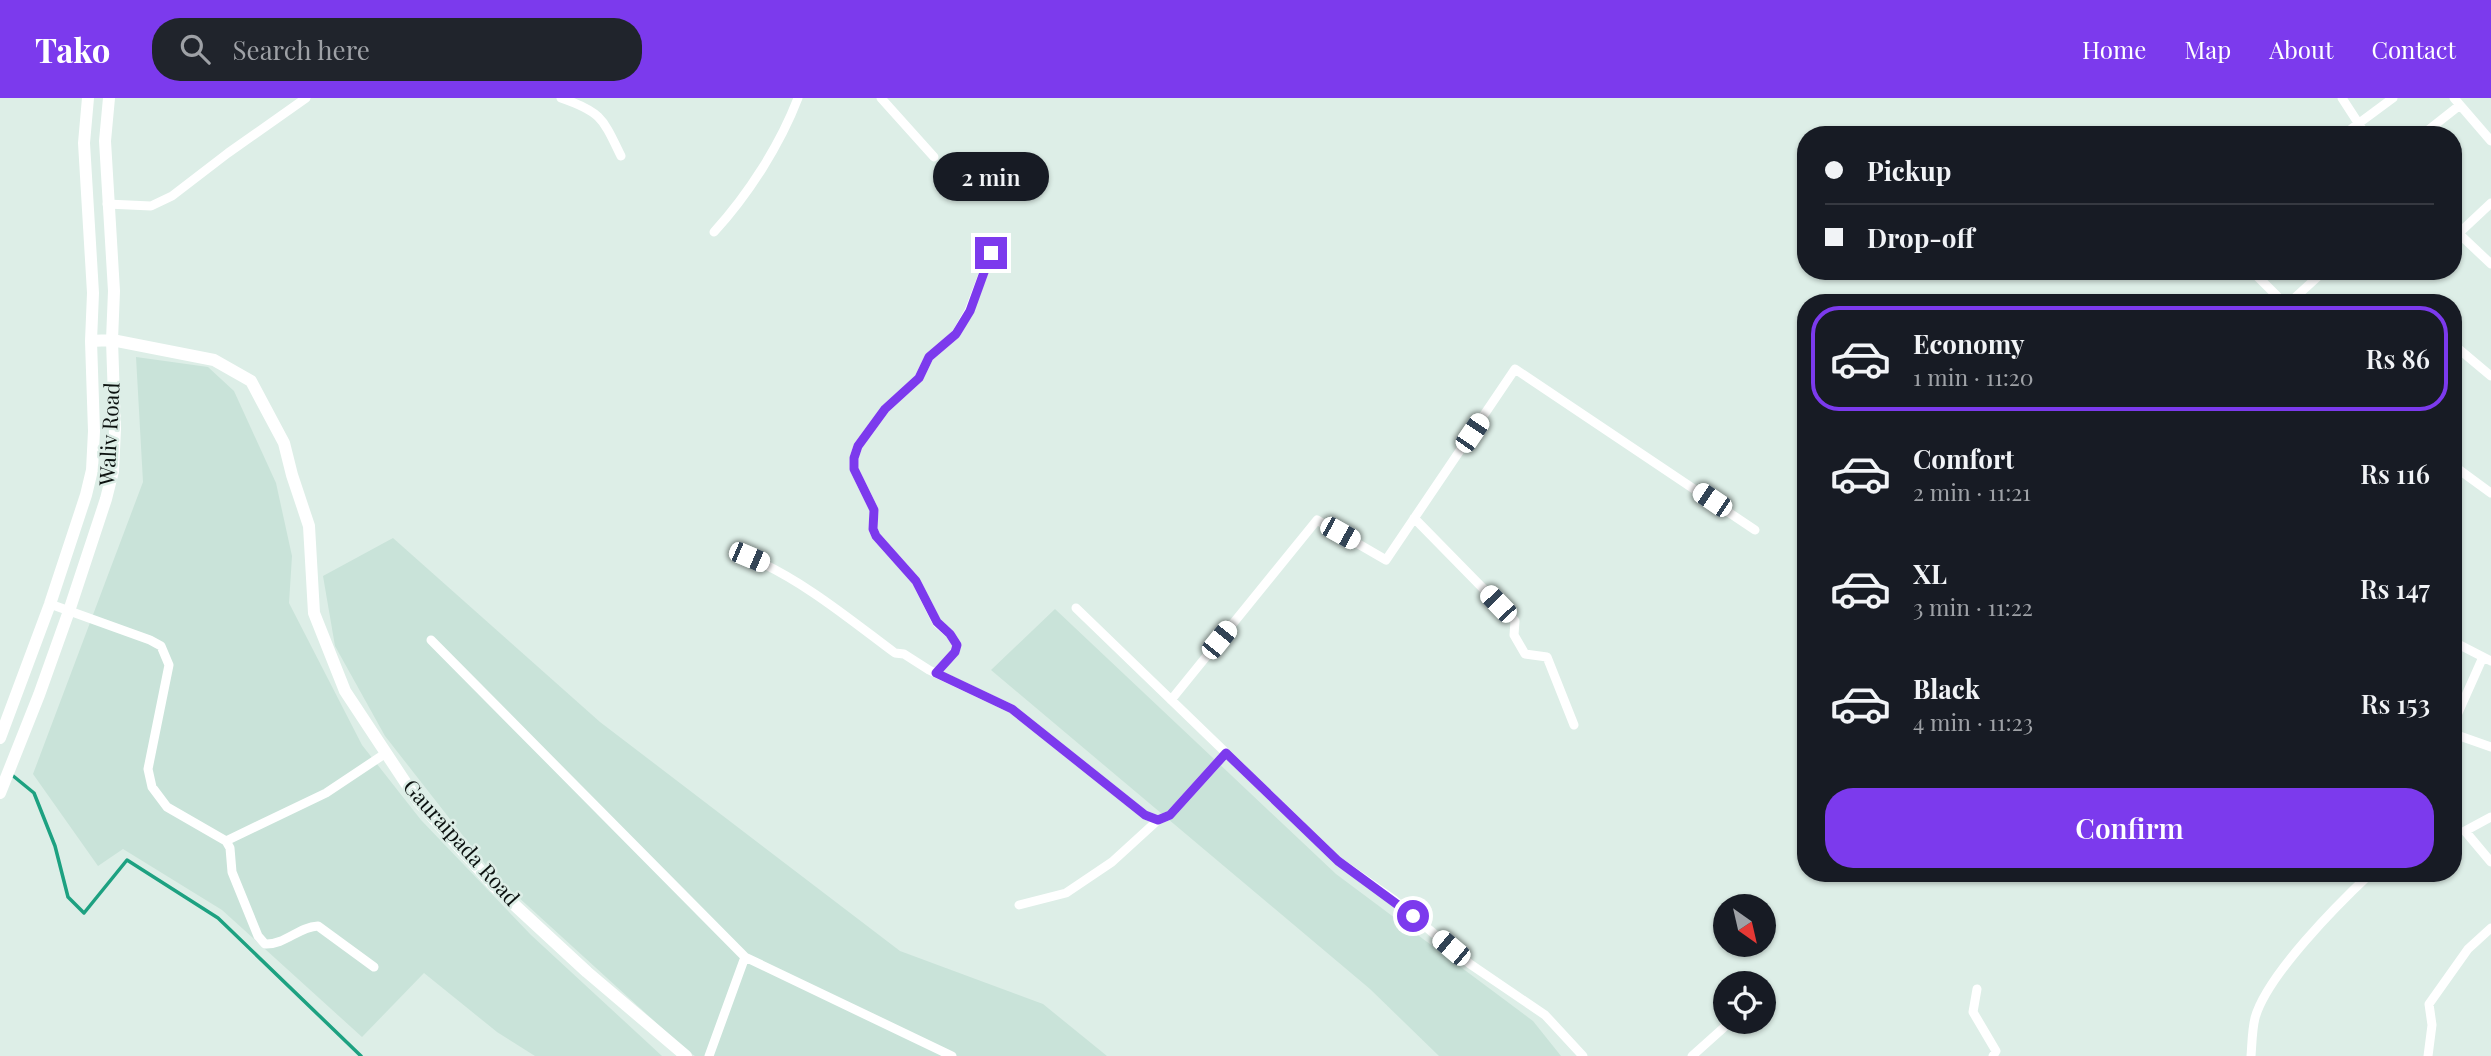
<!DOCTYPE html>
<html lang="en">
<head>
<meta charset="utf-8">
<style>
  body { margin:0; font-family:"Playfair Display",serif; background:#20242c; color:#f1f3f6; height:100vh; display:flex; flex-direction:column; font-size:26px; white-space:nowrap }
  * { box-sizing:border-box; margin:0 }
  p { font-size:23px; color:#9ea1a6 }
  .icon { flex:none; width:38px; height:38px; fill:none; stroke:currentColor; stroke-width:2; stroke-linecap:round; stroke-linejoin:round }
  .map { position:relative; flex:1; overflow:hidden }
  .details { position:absolute; left:1797px; top:196px; width:665px; height:588px; display:flex; flex-direction:column; background:#171b24; border-radius:28px; box-shadow:0 2px 5px #0004 }
  .details>* { flex:none }
  .hud { position:absolute; left:1797px; top:28px; width:665px; height:154px; border-radius:28px; box-shadow:0 2px 5px #0004; display:grid; align-content:center; height:154px; padding:0 28px; background:#171b24 }
  .needle { width:46px; rotate:146deg }
  .tools { position:absolute; left:1713px; top:796px; display:grid; gap:14px }
  .tools a { display:grid; place-items:center; width:63px; height:63px; border-radius:50%; background:#171b24; box-shadow:0 2px 5px #0004; font-size:35px }
  .end { position:absolute; width:32px; height:32px; margin:-16px; border:9px solid #7c3aed; background:#fff; box-shadow:0 0 0 4px #fff }
  .from { border-radius:50% }
  .bubble { position:absolute; height:49px; border-radius:24px; background:#171b24; box-shadow:0 2px 5px #0004; font-size:23px; font-weight:600; line-height:49px; text-align:center }
  .car { position:absolute; width:21px; height:42px; margin:-21px -10px; border-radius:9px; box-shadow:0 0 5px 2px #0007; background:linear-gradient(#fff 24%,#345 0 40%,#fff 0 76%,#345 0 86%,#fff 0) }
  .hud b { display:flex; align-items:center; gap:24px; height:66px; font-size:26px }
  .hud b+b { border-top:2px solid #363941 }
  .hud i { width:18px; height:18px; background:#f1f3f6 }
  ul { padding:12px 0 0; list-style:none }
  li { display:flex; align-items:center; gap:21px; height:105px; margin:0 14px 10px; padding:0 14px; border:4px solid transparent; border-radius:28px }
  li div { flex:1 }
  li b { display:block; font-size:26px }
  li em { font-style:normal; font-weight:600 }
  li.active { border-color:#7c3aed }
  li>.icon { width:63px; height:63px; stroke-width:1.5 }
  .action { display:flex; gap:14px; margin-top:auto; padding:14px 28px }
  .action a { flex:1; height:80px; border-radius:28px; background:#7c3aed; color:#fff; font-size:28px; font-weight:600; line-height:80px; text-align:center }
  header { display:flex; align-items:center; gap:42px; box-sizing:border-box; height:98px; padding:0 35px; background:#7c3aed; color:#fff }
  header strong { font-size:33px }
  nav { display:flex; gap:38px; margin-inline-start:auto; font-size:24px }
  .search { width:490px; height:63px; background:#20242c; display:flex; align-items:center; gap:18px; box-sizing:border-box; padding:0 24px; border-radius:28px; color:#9ea1a6; font-size:26px }
  .map>svg:first-child { display:block }
  .built { fill:#c9e3d9 }
  .lines { fill:none; stroke-linecap:round; stroke-linejoin:round }
  .stream { stroke:#1da181; stroke-width:3.5 }
  .street { stroke:#fff; stroke-width:9 }
  .secondary { stroke:#fff; stroke-width:12 }
  .route { stroke:#7c3aed; stroke-width:9 }
  .labels { text-anchor:middle; stroke-width:5; stroke-linejoin:round; paint-order:stroke }
  .street-label { font-size:21px; fill:#0c1210; stroke:#ddeee7 }
</style>
</head>
<body>
<header>
<strong>Tako</strong>
<div class="search"><svg class="icon" aria-label="search" viewBox="0 0 24 24"><circle cx="10" cy="10" r="6"/><path d="M15 15l6 6"/></svg>Search here</div>
<nav><a>Home</a><a>Map</a><a>About</a><a>Contact</a></nav>
</header>
<div class="map">
<svg width="2491" height="958" viewBox="0 0 2491 958">
  <rect width="100%" height="100%" fill="#ddeee7"/>
  <path class="built" d="M136 259 208 269 234 293 276 385 292 458 289 505 362 647 421 722 531 837 662 958H535L497 934 424 875 362 939 222 812 123 751 98 768 33 676 143 384Z
    M393 440 600 624 900 853 1043 906 1107 958H695L686 952 493 776 385 638 335 548 323 478Z
    M1055 511 1336 776 1533 923 1561 958H1439L1370 891 991 572Z"/>
  <g class="lines">
    <path class="stream" d="M12 677 34 695 55 748 68 799 84 815 127 762 218 820 361 958"/>
    <path class="street" d="M561 0C602 14 603 21 621 58
      M881 0 934 59
      M2342 0 2366 37
      M2454 0 2491 43
      M2343 37 2393 0
      M2422 37 2460 7
      M107 106 151 108 172 98 228 55 306 0
      M2454 131 2491 166
      M714 134C748 97 780 47 798 0
      M2458 136 2491 105
      M2252 173 2284 205
      M2189 177 2193 173
      M2289 205 2324 173
      M2454 247 2491 278
      M2454 368 2491 395
      M1414 420 1515 523 1514 537 1525 556 1547 559 1574 627
      M749 459C804 483 848 520 895 555L904 556 929 572 1012 611 1145 717 1158 722 1170 717 1226 655
      M50 506 150 542 161 548 169 567 148 671 152 689 167 709 226 743 230 750 232 774 258 838 265 846C285 847 298 829 318 828L374 869
      M1076 510 1338 763 1394 802 1470 866 1545 917 1583 958
      M431 542 745 859 952 958
      M2454 544 2491 563
      M936 575 955 554 957 547 950 536 937 525 916 483 876 438 873 431 874 412 854 371V360L858 348 885 311 919 280 929 259 956 236 969 213 991 155
      M1171 602 1317 422 1386 462 1515 271 1755 432
      M2454 624 2483 559
      M2454 636 2491 649
      M2491 719 2465 733 2491 764
      M226 743 326 695 386 655
      M1019 807 1066 795 1112 764 1158 722
      M1977 891 1973 914 1996 953 1993 958
      M709 958 745 859
      M1692 958 1730 924
      M2251 958C2252 946 2252 932 2255 920 2267 877 2338 806 2371 775
      M2428 958 2432 927 2429 906 2468 851 2491 830"/>
    <path class="secondary" d="M91 243 112 242 214 262 251 283 284 345 292 377 309 428 314 515 345 593 417 702 495 789 587 874 686 958
      M0 640 50 506 86 397 92 372 94 333 91 243 93 195 84 45 88 0
      M0 695 39 597 69 513 106 401 113 373 115 331 112 242 114 193 105 43 109 0"/>
  </g>
  <g class="lines">
    <path class="route" d="M991 155 970 213 956 236 929 259 919 280 885 311 858 348 854 360V371L874 412 873 431 876 438 916 483 937 524 950 536 957 547 955 554 936 575 1012 611 1145 717 1158 722 1170 717 1226 655 1338 763 1413 818"/>
  </g>
  <g class="labels">
    <g class="street-label">
      <text transform="translate(110 336) rotate(-87)" y="7">Waliv Road</text>
      <text transform="translate(461 745) rotate(48)" y="7">Gauraipada Road</text>
    </g>
  </g>
</svg>
<div class="tools">
<a><svg class="needle" viewBox="-14 -14 28 28"><path d="M0-13l5 13h-10z" fill="#e53935"/><path d="M0 13l5-13h-10z" fill="#9ea1a6"/></svg></a>
<a><svg class="icon" aria-label="locate" viewBox="0 0 24 24"><circle cx="12" cy="12" r="6"/><path d="M12 2v4M12 18v4M2 12h4M18 12h4"/></svg></a>
</div>
<i class="end from" style="left:1413px;top:818px"></i>
<i class="end" style="left:991px;top:155px"></i>
<div class="bubble" style="left:933px;top:54px;width:116px">2 min</div>
<i class="car" style="left:1472px;top:335px;rotate:34deg"></i>
<i class="car" style="left:1712px;top:402px;rotate:304deg"></i>
<i class="car" style="left:1340px;top:435px;rotate:119deg"></i>
<i class="car" style="left:749px;top:459px;rotate:113deg"></i>
<i class="car" style="left:1498px;top:506px;rotate:316deg"></i>
<i class="car" style="left:1219px;top:542px;rotate:39deg"></i>
<i class="car" style="left:1451px;top:850px;rotate:310deg"></i>
<div class="hud">
<b><i class="from"></i>Pickup</b>
<b><i></i>Drop-off</b>
</div>
<section class="details">
<ul>
<li class="active"><svg class="icon" aria-label="car" viewBox="0 0 24 24"><path d="M5 17H2v-5l4-1 3-4h7l3 4 3 1v5h-3M9 17h6M6 11h13"/><circle cx="7" cy="17" r="2"/><circle cx="17" cy="17" r="2"/></svg><div><b>Economy</b><p>1 min · 11:20</p></div><em>Rs 86</em></li>
<li><svg class="icon" aria-label="car" viewBox="0 0 24 24"><path d="M5 17H2v-5l4-1 3-4h7l3 4 3 1v5h-3M9 17h6M6 11h13"/><circle cx="7" cy="17" r="2"/><circle cx="17" cy="17" r="2"/></svg><div><b>Comfort</b><p>2 min · 11:21</p></div><em>Rs 116</em></li>
<li><svg class="icon" aria-label="car" viewBox="0 0 24 24"><path d="M5 17H2v-5l4-1 3-4h7l3 4 3 1v5h-3M9 17h6M6 11h13"/><circle cx="7" cy="17" r="2"/><circle cx="17" cy="17" r="2"/></svg><div><b>XL</b><p>3 min · 11:22</p></div><em>Rs 147</em></li>
<li><svg class="icon" aria-label="car" viewBox="0 0 24 24"><path d="M5 17H2v-5l4-1 3-4h7l3 4 3 1v5h-3M9 17h6M6 11h13"/><circle cx="7" cy="17" r="2"/><circle cx="17" cy="17" r="2"/></svg><div><b>Black</b><p>4 min · 11:23</p></div><em>Rs 153</em></li>
</ul>
<div class="action"><a>Confirm</a></div>
</section>
</div>
</body>
</html>
